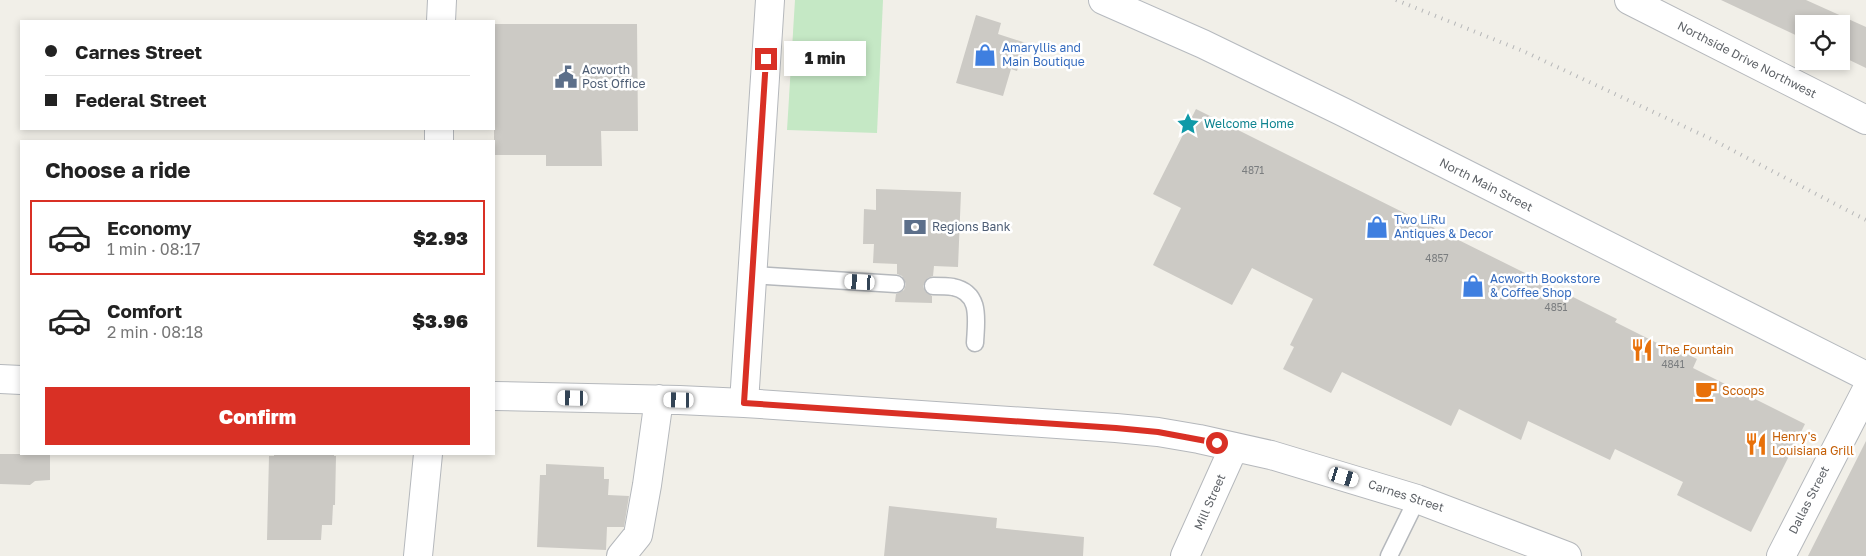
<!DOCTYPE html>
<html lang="en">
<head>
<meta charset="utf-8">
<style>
  body { margin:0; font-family:"Golos Text",sans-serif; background:#f6f6f6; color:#222; height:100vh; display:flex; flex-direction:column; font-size:19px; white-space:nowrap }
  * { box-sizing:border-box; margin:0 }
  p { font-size:16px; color:#767676 }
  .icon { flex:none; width:28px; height:28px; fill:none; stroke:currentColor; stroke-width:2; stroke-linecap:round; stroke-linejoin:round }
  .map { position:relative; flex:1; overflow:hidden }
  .panel { position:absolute; left:20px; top:140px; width:475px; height:315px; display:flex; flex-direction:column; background:#fff; border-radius:0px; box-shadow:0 2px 8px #0003 }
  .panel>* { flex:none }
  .top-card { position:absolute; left:20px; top:20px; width:475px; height:110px; border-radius:0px; box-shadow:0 2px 8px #0003; display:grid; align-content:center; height:110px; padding:0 25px; background:#fff }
  .controls { position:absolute; left:1795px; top:15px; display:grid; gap:10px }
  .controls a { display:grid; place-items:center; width:55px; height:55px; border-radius:0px; background:#fff; box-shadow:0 2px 8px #0003; font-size:25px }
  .end { position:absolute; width:22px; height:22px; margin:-11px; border:6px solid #d93025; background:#fff; box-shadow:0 0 0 2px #fff }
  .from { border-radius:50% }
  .bubble { position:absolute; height:35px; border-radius:0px; background:#fff; box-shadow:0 2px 8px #0003; font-size:16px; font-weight:800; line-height:35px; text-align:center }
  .car { position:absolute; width:15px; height:30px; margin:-15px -8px; border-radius:6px; box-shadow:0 0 4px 1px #0007; background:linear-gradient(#fff 24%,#345 0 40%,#fff 0 76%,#345 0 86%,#fff 0) }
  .top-card b { display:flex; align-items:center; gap:18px; height:48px; font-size:19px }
  .top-card b+b { border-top:1px solid #e0e0e0 }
  .top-card i { width:12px; height:12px; background:#222 }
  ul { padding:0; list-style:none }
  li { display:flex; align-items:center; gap:15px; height:75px; margin:0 10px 8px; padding:0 15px; border:2px solid transparent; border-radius:0px }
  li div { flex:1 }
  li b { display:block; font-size:19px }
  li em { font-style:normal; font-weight:800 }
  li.on { border-color:#d93025 }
  li>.icon { width:45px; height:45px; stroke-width:1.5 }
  h2 { padding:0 25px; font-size:22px; line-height:60px }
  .primary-button { display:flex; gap:10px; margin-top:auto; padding:10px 25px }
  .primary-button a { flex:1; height:58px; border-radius:0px; background:#d93025; color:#fff; font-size:20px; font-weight:800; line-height:58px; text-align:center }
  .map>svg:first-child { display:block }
  .green { fill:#c5e8c5 }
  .building { fill:#cccac5 }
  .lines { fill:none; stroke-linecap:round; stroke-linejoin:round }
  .service-casing { stroke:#b5b8bc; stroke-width:19 }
  .minor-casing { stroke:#b5b8bc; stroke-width:30 }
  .secondary-casing { stroke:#b6babf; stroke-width:30 }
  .service { stroke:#fff; stroke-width:16 }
  .minor { stroke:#fff; stroke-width:28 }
  .secondary { stroke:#fff; stroke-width:28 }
  .rail { stroke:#b6b7b8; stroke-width:4; stroke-dasharray:1 6; stroke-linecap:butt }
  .route { stroke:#d93025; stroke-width:6 }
  .labels { text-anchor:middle; stroke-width:5; stroke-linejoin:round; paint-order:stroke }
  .number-label { font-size:10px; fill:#7a7d7f }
  .shop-label { font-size:12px; fill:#366cbe; stroke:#fff; text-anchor:start }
  .street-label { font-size:12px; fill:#5f6368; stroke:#fff }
  .service-label { font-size:12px; fill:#4e5e75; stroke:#fff; text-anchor:start }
  .culture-label { font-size:12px; fill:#0d838f; stroke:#fff; text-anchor:start }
  .food-label { font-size:12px; fill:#c56008; stroke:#fff; text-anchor:start }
</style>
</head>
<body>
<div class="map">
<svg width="1866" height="556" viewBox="0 0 1866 556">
  <rect width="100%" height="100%" fill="#f1efe8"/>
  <path class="green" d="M795 0H883L877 133 787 130Z"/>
  <path class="building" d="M1721 0H1806L1866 27V68L1841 56V24H1804V39Z
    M976 15 1001 23 998 34 1026 43 1017 71 1011 69 1003 96 956 83Z
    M494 24H637L638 131H601L602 166H546V155H494Z
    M1196 109 1617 319 1615 322 1665 347 1667 344 1697 359 1693 368 1805 424 1751 532 1677 495 1683 482 1615 449 1610 460 1528 421 1521 440 1459 409 1451 426 1342 372 1331 393 1283 369 1294 347 1290 345 1313 299 1252 268 1232 305 1153 265 1181 208 1153 194Z
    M876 189 961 192 958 267 934 266 933 276 928 278 923 286 925 291 932 296V303L895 302 896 294 904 290 906 284 902 276 897 274V264L873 263 874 244H863L864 209 876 210Z
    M1866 441V556H1808Z
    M0 454H50V480L35 481 30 485 0 484Z
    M274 454H334V456H336L335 505H333L332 525H322L321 540H267L269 456H274Z
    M546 464 604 467V479H609L608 495 629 496 624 527H607L606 550 537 547 540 475H546Z
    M889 506 997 518 996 528 1084 537 1083 556H884Z"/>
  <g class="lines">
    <defs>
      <path id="service" d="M752 275 896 284
        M933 286C939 286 947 286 953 287 982 293 976 321 975 343
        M1389 556 1417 499"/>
      <path id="minor" d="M1629 0 1866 120
        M441 21 442 0
        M439 141V129
        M0 379 21 380
        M494 396 679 400 744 403 1116 428 1158 432 1199 439 1271 455 1417 499 1567 556
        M744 403 770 0
        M418 556 428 454
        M621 556 638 535 647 485 659 399
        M1185 556 1234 447
        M1781 556 1866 391"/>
      <path id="secondary" d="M1103 0 1203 44 1343 112 1866 376"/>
    </defs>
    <use href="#service" class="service-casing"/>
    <use href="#minor" class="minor-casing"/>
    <use href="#secondary" class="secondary-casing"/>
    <use href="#service" class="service"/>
    <use href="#minor" class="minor"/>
    <use href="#secondary" class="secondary"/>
    <path class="rail" d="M1396 0 1523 51 1709 138 1866 220"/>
  </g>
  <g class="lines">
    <path class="route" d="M766 59 744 403 1116 428 1158 432 1217 443"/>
  </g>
  <defs>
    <symbol id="shop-bare" viewBox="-9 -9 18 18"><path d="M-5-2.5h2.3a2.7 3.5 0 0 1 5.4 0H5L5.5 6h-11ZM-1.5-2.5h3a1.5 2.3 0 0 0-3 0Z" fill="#3f7fe0" stroke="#fff" stroke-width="2.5" paint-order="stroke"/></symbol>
    <symbol id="civic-bare" viewBox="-9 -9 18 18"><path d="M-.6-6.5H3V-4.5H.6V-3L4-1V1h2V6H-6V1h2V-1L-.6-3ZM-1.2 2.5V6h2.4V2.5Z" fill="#5c6f8a" stroke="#fff" stroke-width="2.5" paint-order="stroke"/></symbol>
    <symbol id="sight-bare" viewBox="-9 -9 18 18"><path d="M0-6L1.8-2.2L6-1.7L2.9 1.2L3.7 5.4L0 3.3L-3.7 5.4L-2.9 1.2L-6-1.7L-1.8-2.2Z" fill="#0f9aa8" stroke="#fff" stroke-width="2.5" paint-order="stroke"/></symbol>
    <symbol id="bank-bare" viewBox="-9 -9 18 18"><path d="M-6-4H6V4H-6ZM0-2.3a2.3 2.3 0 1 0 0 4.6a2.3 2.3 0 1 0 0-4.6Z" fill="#5c6f8a" stroke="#fff" stroke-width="2.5" paint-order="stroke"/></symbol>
    <symbol id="restaurant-bare" viewBox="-9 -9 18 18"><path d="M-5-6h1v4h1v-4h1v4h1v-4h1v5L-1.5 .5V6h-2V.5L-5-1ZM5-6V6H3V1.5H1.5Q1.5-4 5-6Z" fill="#e8710a" stroke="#fff" stroke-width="2.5" paint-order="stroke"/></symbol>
    <symbol id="cafe-bare" viewBox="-9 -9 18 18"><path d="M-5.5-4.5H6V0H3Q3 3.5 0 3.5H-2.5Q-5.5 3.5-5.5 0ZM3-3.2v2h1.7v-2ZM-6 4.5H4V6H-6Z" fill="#e8710a" stroke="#fff" stroke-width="2.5" paint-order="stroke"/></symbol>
  </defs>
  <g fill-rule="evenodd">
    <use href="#shop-bare" x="969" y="39" width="32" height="32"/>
    <use href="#civic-bare" x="550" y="61" width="32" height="32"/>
    <use href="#sight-bare" x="1172" y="108" width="32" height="32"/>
    <use href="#bank-bare" x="899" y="211" width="32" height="32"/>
    <use href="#shop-bare" x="1361" y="211" width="32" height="32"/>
    <use href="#shop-bare" x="1457" y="270" width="32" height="32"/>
    <use href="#restaurant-bare" x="1626" y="334" width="32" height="32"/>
    <use href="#cafe-bare" x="1690" y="375" width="32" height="32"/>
    <use href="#restaurant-bare" x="1740" y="428" width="32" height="32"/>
  </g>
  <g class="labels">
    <g class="number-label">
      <text x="1253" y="174">4871</text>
      <text x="1437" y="262">4857</text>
      <text x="1556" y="311">4851</text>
      <text x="1673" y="368">4841</text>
    </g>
    <g class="shop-label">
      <text x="1002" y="52">Amaryllis and<tspan x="1002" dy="14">Main Boutique</tspan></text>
      <text x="1394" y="224">Two LiRu<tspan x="1394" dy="14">Antiques &amp; Decor</tspan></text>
      <text x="1490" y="283">Acworth Bookstore<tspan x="1490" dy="14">&amp; Coffee Shop</tspan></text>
    </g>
    <g class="street-label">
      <text transform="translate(1747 60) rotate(27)" y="4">Northside Drive Northwest</text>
      <text transform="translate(1486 185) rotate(27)" y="4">North Main Street</text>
      <text transform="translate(1406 496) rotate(18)" y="4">Carnes Street</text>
      <text transform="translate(1809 500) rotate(-63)" y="4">Dallas Street</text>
      <text transform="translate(1210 502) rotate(-66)" y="4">Mill Street</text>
    </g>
    <g class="service-label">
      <text x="582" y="74">Acworth<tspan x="582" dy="14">Post Office</tspan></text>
      <text x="932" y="231">Regions Bank</text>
    </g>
    <g class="culture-label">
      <text x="1204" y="128">Welcome Home</text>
    </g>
    <g class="food-label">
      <text x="1658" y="354">The Fountain</text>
      <text x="1722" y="395">Scoops</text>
      <text x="1772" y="441">Henry's<tspan x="1772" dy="14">Louisiana Grill</tspan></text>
    </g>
  </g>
</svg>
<div class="controls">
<a><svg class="icon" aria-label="locate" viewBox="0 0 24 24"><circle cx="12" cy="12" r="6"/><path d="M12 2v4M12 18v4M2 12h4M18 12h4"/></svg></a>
</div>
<i class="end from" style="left:1217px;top:443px"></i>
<i class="end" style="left:766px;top:59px"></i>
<div class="bubble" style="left:784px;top:41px;width:82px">1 min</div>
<i class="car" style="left:860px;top:282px;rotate:273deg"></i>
<i class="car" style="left:573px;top:398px;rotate:271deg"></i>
<i class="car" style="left:679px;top:400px;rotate:271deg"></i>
<i class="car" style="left:1344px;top:477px;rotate:107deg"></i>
<div class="top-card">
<b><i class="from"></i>Carnes Street</b>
<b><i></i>Federal Street</b>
</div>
<section class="panel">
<h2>Choose a ride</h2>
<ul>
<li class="on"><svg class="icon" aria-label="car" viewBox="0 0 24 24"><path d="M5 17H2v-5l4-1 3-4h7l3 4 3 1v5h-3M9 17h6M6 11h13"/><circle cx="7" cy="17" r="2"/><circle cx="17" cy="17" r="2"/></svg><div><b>Economy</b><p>1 min · 08:17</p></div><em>$2.93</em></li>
<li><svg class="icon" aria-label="car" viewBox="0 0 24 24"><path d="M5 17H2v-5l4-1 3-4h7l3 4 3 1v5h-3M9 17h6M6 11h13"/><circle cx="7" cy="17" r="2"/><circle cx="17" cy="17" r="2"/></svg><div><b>Comfort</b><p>2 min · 08:18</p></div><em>$3.96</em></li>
</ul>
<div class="primary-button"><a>Confirm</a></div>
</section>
</div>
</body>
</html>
